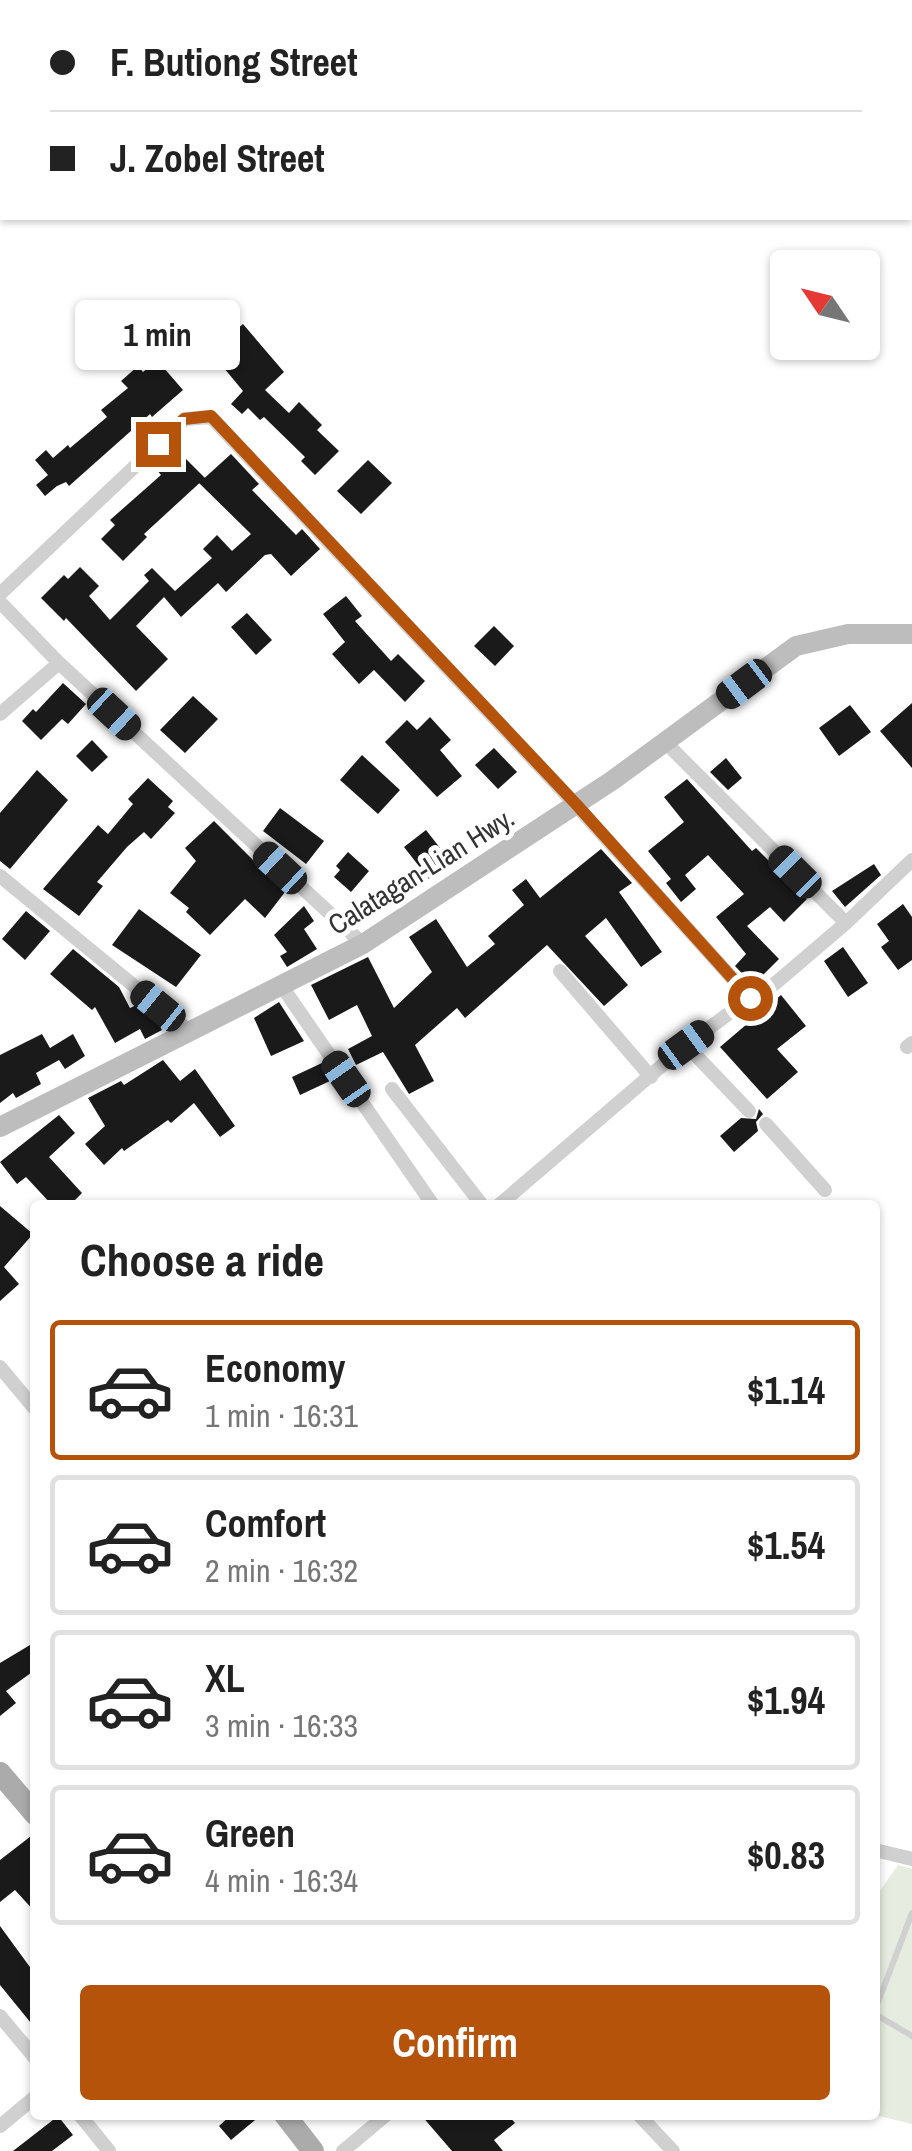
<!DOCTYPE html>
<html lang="en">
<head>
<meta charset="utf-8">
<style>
  body { margin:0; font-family:"Archivo Narrow",sans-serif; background:#f6f6f6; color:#222; height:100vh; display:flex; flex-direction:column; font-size:38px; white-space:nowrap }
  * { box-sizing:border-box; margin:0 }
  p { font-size:32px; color:#767676 }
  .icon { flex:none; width:55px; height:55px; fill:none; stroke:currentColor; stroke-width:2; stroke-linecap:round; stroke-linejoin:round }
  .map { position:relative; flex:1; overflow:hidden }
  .panel { position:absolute; left:30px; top:1200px; width:850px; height:920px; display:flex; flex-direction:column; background:#fff; border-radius:10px; box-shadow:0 2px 8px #0004 }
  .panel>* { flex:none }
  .banner { position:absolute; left:0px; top:0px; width:912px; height:220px; box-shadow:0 2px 8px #0004; display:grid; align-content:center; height:220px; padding:0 50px; background:#fff }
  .needle { width:65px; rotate:305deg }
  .tools { position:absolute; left:770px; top:250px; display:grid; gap:20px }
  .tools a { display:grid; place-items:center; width:110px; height:110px; border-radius:10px; background:#fff; box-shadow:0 2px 8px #0004; font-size:50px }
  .end { position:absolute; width:45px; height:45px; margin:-22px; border:12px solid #b45309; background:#fff; box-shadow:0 0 0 5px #fff }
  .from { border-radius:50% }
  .bubble { position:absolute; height:70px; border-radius:10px; background:#fff; box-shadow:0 2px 8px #0004; font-size:32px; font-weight:700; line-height:70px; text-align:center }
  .car { position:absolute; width:30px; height:60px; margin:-30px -15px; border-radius:12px; box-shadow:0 0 8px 2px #0007; background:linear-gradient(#222 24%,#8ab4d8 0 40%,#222 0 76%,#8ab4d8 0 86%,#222 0) }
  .banner b { display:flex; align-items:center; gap:35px; height:95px; font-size:38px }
  .banner b+b { border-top:2px solid #e0e0e0 }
  .banner i { width:25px; height:25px; background:#222 }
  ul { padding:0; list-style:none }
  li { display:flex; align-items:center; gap:30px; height:140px; margin:0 20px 15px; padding:0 30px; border:5px solid #e0e0e0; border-radius:10px }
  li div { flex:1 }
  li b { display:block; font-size:38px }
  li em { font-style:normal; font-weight:700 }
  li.on { border-color:#b45309 }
  li>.icon { width:90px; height:90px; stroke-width:1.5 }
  h2 { padding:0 50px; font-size:45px; line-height:120px }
  .action { display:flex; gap:20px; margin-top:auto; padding:20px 50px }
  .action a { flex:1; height:115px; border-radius:10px; background:#b45309; color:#fff; font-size:40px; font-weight:700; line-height:115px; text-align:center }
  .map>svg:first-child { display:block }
  .green { fill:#e6ecdf }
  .building { fill:#1a1a1a }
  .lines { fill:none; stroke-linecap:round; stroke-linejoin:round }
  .service { stroke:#d0d0d0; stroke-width:6 }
  .minor { stroke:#d0d0d0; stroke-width:14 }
  .secondary { stroke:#bdbdbd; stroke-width:20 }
  .primary { stroke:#ababab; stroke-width:22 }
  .route { stroke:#b45309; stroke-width:12 }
  .labels { text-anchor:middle; stroke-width:10; stroke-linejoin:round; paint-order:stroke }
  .street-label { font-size:28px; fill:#333; stroke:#fff }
</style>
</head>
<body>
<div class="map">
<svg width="912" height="2151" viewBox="0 0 912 2151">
  <rect width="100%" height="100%" fill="#fff"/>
  <path class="green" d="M898 1865 912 1869V2124L875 2115V1898Z"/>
  <path class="building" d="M243 324 284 372 265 390 289 413 299 402 322 425 317 430 339 451 315 475 301 461 305 457 264 417 260 420 248 408 242 414 231 404 243 391 214 356 226 345 223 341Z
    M157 360 183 390 152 417 150 414 69 486 66 482 57 486 45 496 36 485 48 475 35 460 46 450 53 458 68 445 70 448 107 417 101 410 128 388 121 381 138 366 143 372Z
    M176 449 205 478 144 534 147 537 123 561 101 539 115 525 110 520 161 475 156 469Z
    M231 454 259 484 252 490 296 535 302 529 320 549 291 576 271 554 265 555 226 592 218 583 181 617 164 597 136 626 168 659 136 691 66 618 64 621 41 598 64 575 68 579 80 567 99 586 89 596 110 620 149 581 144 575 152 568 175 591 212 558 203 549 217 535 232 551 251 534 199 483Z
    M368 460 392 483 361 514 337 491Z
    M346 596 362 616 355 621 391 661 398 654 425 681 405 702 374 670 359 684 332 654 345 642 323 614Z
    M247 613 272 640 256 655 231 627Z
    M494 626 514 646 495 666 474 646Z
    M63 683 86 704 68 724 62 719 41 740 22 721 33 709 36 712Z
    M193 696 218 719 185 753 160 730Z
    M912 703V768L880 731Z
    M850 705 871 732 839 756 819 728Z
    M430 717 451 740 440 750 462 776 437 797 385 742 407 720 417 730Z
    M92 740 108 757 92 772 76 756Z
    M494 748 517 772 498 789 475 765Z
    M362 755 400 790 378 814 340 780Z
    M726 758 742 778 728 790 710 772Z
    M37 770 68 800 10 869 0 861V813Z
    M148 778 173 801 168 807 175 813 151 839 144 832 127 847 97 882 103 886 79 916 43 889 98 825 108 834 133 804 128 799Z
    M687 779 752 851 756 848 807 899 784 922 770 907 747 926 779 959 753 985 735 966 746 954 716 917 744 894 708 855 685 875 696 889 681 902 666 883 671 879 648 851 684 822 664 797Z
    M280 808 324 841 306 864 263 831Z
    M214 821 285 892 265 918 245 899 210 935 186 912 189 908 170 893 196 861 185 848Z
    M426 830 451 862 429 879 404 847Z
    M601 849 632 883 619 892 662 952 641 967 606 918 585 936 628 985 604 1006 547 945 465 1018 457 1008 415 1045 434 1081 409 1094 383 1052 356 1065 348 1049 372 1036 357 1005 329 1020 311 985 368 957 394 1008 432 972 409 937 436 919 467 967 495 944 488 936 524 905 512 890 526 879 540 898Z
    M348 852 369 871 351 892 334 877 340 870 336 866Z
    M874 864 881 875 845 907 832 891Z
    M903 904 912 917V960L898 970 881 947 889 941 877 924Z
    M304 906 314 921 304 929 317 949 287 967 280 956 287 952 274 935Z
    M139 909 201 955 176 987 112 945Z
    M26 911 50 931 25 960 2 939Z
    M843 947 868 983 848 997 824 961Z
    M73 949 119 987 130 1008 139 1004 151 1017 154 1016 162 1030 145 1039 140 1029 115 1043 95 1007 92 1010 50 974Z
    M781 995 806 1026 777 1049 798 1072 767 1099 720 1047Z
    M279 1002 304 1041 271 1056 254 1018Z
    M42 1034 50 1048 73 1034 85 1056 65 1069 59 1060 36 1073 41 1084 16 1098 13 1093 0 1103V1055Z
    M163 1060 180 1081 195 1069 235 1126 220 1137 194 1103 171 1123 168 1120 124 1151 122 1148 104 1165 85 1144 105 1126 88 1098 121 1081 124 1085Z
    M322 1063 332 1080 300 1095 292 1077Z
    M759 1109 763 1114 756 1122 758 1131 734 1152 720 1136 741 1118 756 1119Z
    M59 1115 75 1133 49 1157 82 1193 70 1205H52L26 1177 17 1184 0 1162Z
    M0 1206 33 1234 4 1267 19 1284 0 1301Z
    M35 1642V1670L6 1691 16 1703 0 1716V1663Z
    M35 1833V1912L15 1890 0 1902V1860Z
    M0 1926 35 1974V2028L0 1985Z
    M231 2115H261L231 2140 219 2126Z
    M421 2115H508L515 2123 494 2140 503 2151H452Z
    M58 2116 73 2135 52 2151H13Z"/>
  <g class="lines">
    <path class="service" d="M875 2010 912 1913
      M875 2014 912 2036"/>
    <path class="minor" d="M705 0 707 2
      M910 115 912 114
      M0 594 185 419 211 417 575 804 750 998
      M0 602 59 663 363 944
      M0 714 59 663
      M666 743 846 923
      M0 876 189 1031
      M560 971 651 1077
      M281 985 433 1205
      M686 1045 749 1111
      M907 1047 912 1043
      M392 1089 482 1205
      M766 1124 825 1190
      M499 1205 686 1045 750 998 764 993 846 923 912 860
      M0 1367 35 1409
      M875 1850 912 1859
      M0 2016 35 2058
      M80 2115 109 2151
      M639 2115 673 2151
      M0 2126 35 2097
      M343 2151 386 2115"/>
    <path class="secondary" d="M0 1127 363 944 613 780 796 646 848 634H912"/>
    <path class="primary" d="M0 1773 35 1814
      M285 2115 313 2151"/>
  </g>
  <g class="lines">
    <path class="route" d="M158 444 184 419 211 416 576 804 750 998"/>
  </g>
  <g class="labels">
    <g class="street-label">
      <text transform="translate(421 871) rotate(-32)" y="10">Calatagan-Lian Hwy.</text>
    </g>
  </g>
</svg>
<div class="tools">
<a><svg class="needle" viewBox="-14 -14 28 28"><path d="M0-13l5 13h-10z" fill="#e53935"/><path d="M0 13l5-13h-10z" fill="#767676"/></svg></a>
</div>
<i class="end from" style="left:750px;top:998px"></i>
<i class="end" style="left:158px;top:444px"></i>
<div class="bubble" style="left:75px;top:300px;width:165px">1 min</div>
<i class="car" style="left:744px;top:684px;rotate:233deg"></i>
<i class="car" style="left:114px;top:714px;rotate:133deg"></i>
<i class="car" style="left:280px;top:868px;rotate:313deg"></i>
<i class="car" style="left:795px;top:872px;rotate:315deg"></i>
<i class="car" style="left:158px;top:1006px;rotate:309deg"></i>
<i class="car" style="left:686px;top:1045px;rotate:54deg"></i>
<i class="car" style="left:346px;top:1079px;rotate:325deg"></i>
<div class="banner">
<b><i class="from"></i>F. Butiong Street</b>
<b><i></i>J. Zobel Street</b>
</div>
<section class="panel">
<h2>Choose a ride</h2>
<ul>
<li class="on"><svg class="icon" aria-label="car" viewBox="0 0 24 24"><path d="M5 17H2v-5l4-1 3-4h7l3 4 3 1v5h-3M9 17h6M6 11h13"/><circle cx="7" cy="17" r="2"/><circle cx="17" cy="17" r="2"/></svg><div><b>Economy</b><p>1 min · 16:31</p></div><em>$1.14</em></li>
<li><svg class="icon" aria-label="car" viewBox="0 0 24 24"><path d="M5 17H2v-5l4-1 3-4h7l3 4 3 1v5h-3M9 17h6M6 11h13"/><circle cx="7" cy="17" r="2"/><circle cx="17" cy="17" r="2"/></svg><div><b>Comfort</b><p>2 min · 16:32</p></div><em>$1.54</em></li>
<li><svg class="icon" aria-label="car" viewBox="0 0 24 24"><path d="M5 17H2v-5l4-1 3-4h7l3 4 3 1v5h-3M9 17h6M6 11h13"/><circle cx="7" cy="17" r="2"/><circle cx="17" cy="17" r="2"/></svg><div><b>XL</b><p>3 min · 16:33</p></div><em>$1.94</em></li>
<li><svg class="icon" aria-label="car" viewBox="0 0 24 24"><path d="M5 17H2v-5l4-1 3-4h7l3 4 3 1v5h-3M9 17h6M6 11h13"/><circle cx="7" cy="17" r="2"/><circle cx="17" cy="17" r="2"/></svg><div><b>Green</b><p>4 min · 16:34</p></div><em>$0.83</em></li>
</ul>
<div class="action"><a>Confirm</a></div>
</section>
</div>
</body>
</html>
